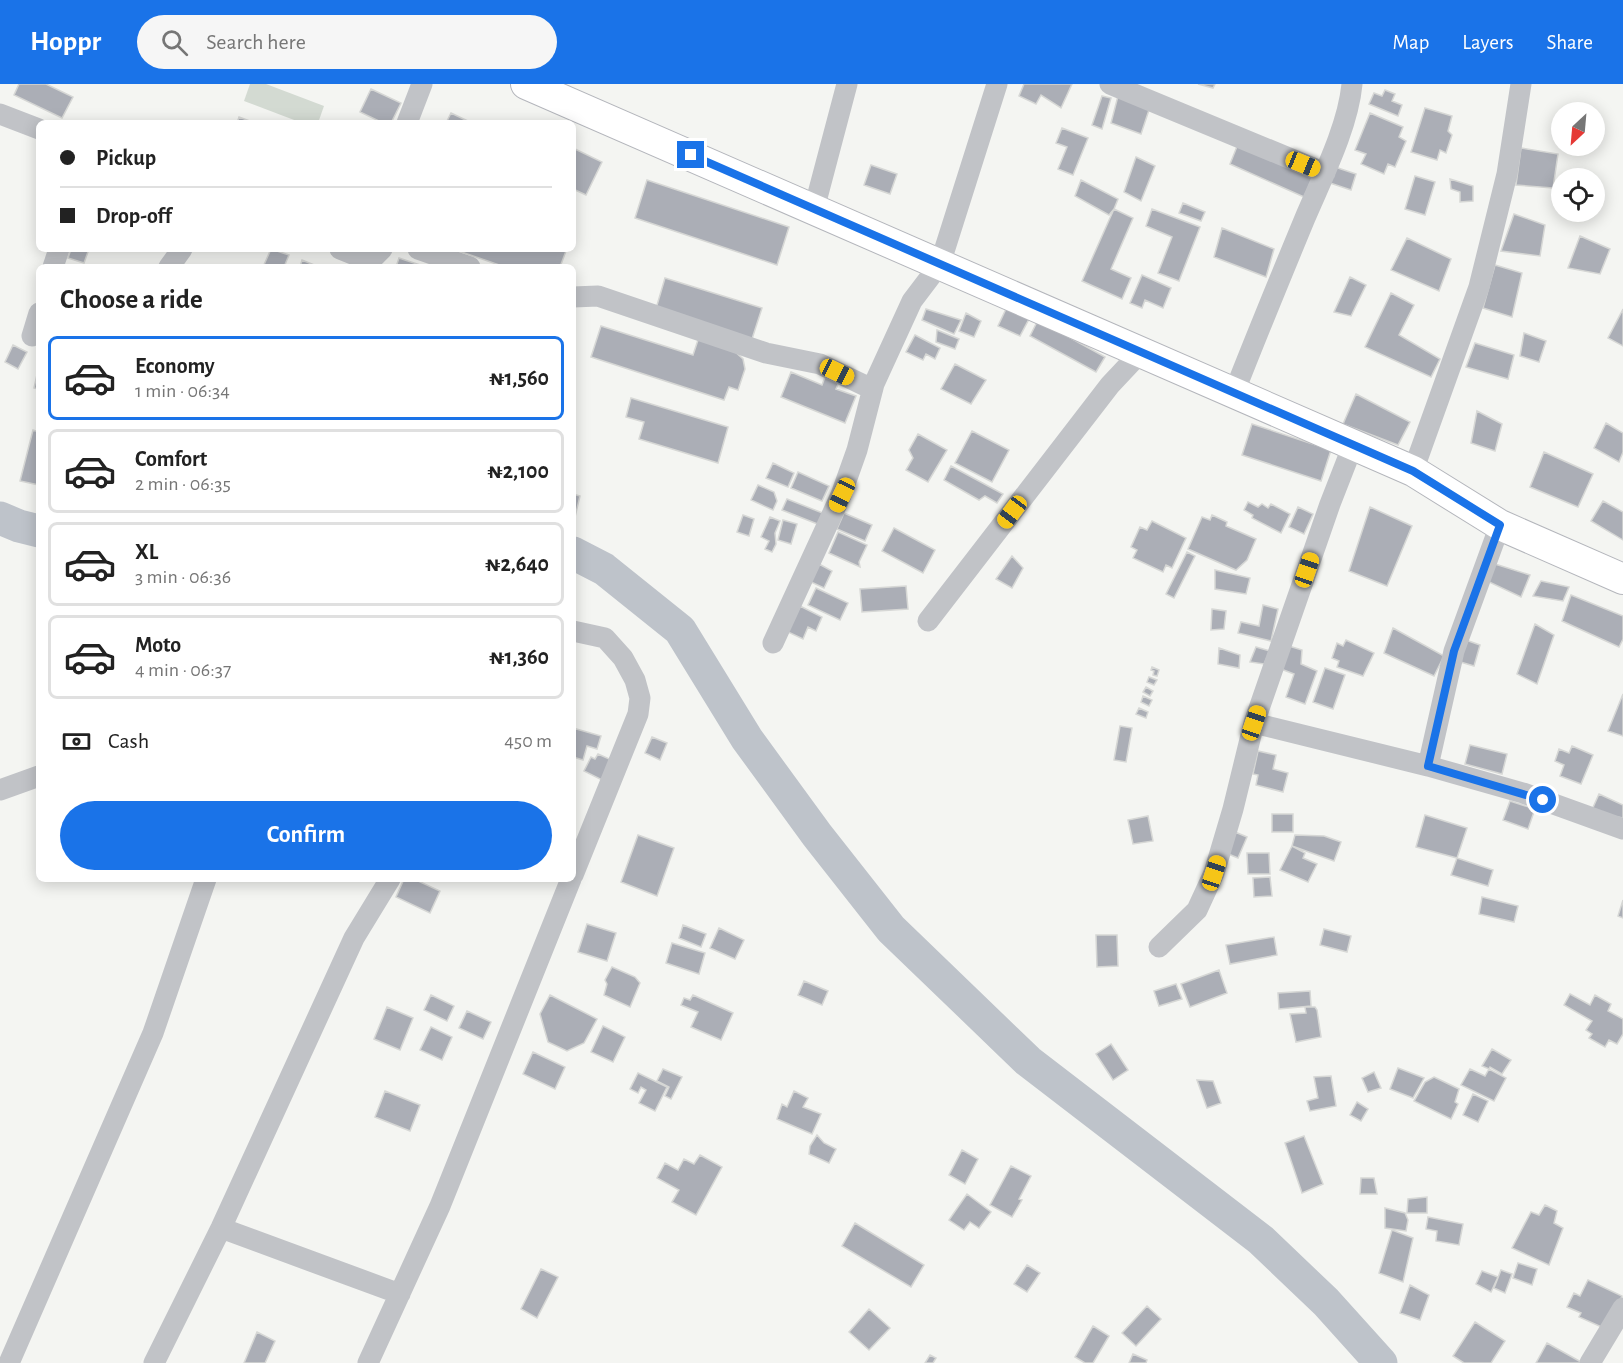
<!DOCTYPE html>
<html lang="en">
<head>
<meta charset="utf-8">
<style>
  body { margin:0; font-family:"Alegreya Sans",sans-serif; background:#f6f6f6; color:#222; height:100vh; display:flex; flex-direction:column; font-size:22px; white-space:nowrap }
  * { box-sizing:border-box; margin:0 }
  p { font-size:20px; color:#767676 }
  .icon { flex:none; width:33px; height:33px; fill:none; stroke:currentColor; stroke-width:2; stroke-linecap:round; stroke-linejoin:round }
  .map { position:relative; flex:1; overflow:hidden }
  .sheet { position:absolute; left:36px; top:180px; width:540px; height:618px; display:flex; flex-direction:column; background:#fff; border-radius:9px; box-shadow:0 3px 15px #0003 }
  .sheet>* { flex:none }
  .hud { position:absolute; left:36px; top:36px; width:540px; height:132px; border-radius:9px; box-shadow:0 3px 15px #0003; display:grid; align-content:center; height:132px; padding:0 24px; background:#fff }
  .needle { width:39px; rotate:206deg }
  .buttons { position:absolute; left:1551px; top:18px; display:grid; gap:12px }
  .buttons a { display:grid; place-items:center; width:54px; height:54px; border-radius:50%; background:#fff; box-shadow:0 3px 15px #0003; font-size:30px }
  .end { position:absolute; width:27px; height:27px; margin:-14px; border:8px solid #1a73e8; background:#fff; box-shadow:0 0 0 3px #fff }
  .from { border-radius:50% }
  .car { position:absolute; width:18px; height:36px; margin:-18px -9px; border-radius:8px; box-shadow:0 0 4px 2px #0007; background:linear-gradient(#f5c518 24%,#345 0 40%,#f5c518 0 76%,#345 0 86%,#f5c518 0) }
  .hud b { display:flex; align-items:center; gap:21px; height:57px; font-size:22px }
  .hud b+b { border-top:2px solid #e0e0e0 }
  .hud i { width:15px; height:15px; background:#222 }
  ul { padding:0; list-style:none }
  li { display:flex; align-items:center; gap:18px; height:84px; margin:0 12px 9px; padding:0 12px; border:3px solid #e0e0e0; border-radius:9px }
  li div { flex:1 }
  li b { display:block; font-size:22px }
  li em { font-style:normal; font-weight:700 }
  li.active { border-color:#1a73e8 }
  li>.icon { width:54px; height:54px; stroke-width:1.5 }
  h2 { padding:0 24px; font-size:27px; line-height:72px }
  .pay { display:flex; align-items:center; gap:15px; height:66px; padding:0 24px; font-size:22px }
  .pay p { margin-inline-start:auto }
  .primary-button { display:flex; gap:12px; margin-top:auto; padding:12px 24px }
  .primary-button a { flex:1; height:69px; border-radius:36px; background:#1a73e8; color:#fff; font-size:24px; font-weight:700; line-height:69px; text-align:center }
  header { display:flex; align-items:center; gap:36px; box-sizing:border-box; height:84px; padding:0 30px; background:#1a73e8; color:#fff }
  header strong { font-size:28px }
  nav { display:flex; gap:33px; margin-inline-start:auto; font-size:21px }
  .search { width:420px; height:54px; background:#f6f6f6; display:flex; align-items:center; gap:15px; box-sizing:border-box; padding:0 21px; border-radius:33px; color:#767676; font-size:22px }
  .map>svg:first-child { display:block }
  .green { fill:#d3dad2 }
  .lines { fill:none; stroke-linecap:round; stroke-linejoin:round }
  .river { stroke:#bec3ca; stroke-width:33 }
  .building { fill:#abaeb6; stroke:#d6d7d5; stroke-width:1.5 }
  .secondary-casing { stroke:#b4b6bc; stroke-width:32 }
  .street { stroke:#c1c3c7; stroke-width:21 }
  .secondary { stroke:#fff; stroke-width:30 }
  .route { stroke:#1a73e8; stroke-width:8 }
</style>
</head>
<body>
<header>
<strong>Hoppr</strong>
<div class="search"><svg class="icon" aria-label="search" viewBox="0 0 24 24"><circle cx="10" cy="10" r="6"/><path d="M15 15l6 6"/></svg>Search here</div>
<nav><a>Map</a><a>Layers</a><a>Share</a></nav>
</header>
<div class="map">
<svg width="1623" height="1279" viewBox="0 0 1623 1279">
  <rect width="100%" height="100%" fill="#f4f5f2"/>
  <path class="green" d="M250 0H266L324 22 318 39H302L244 17Z"/>
  <g class="lines">
    <path class="river" d="M0 434 19 442 39 447
      M573 469 604 485 680 546 747 655 817 751 891 845 1028 977 1261 1156 1326 1218 1381 1279"/>
  </g>
  <path class="building" d="M19 0H46L73 13 62 34 14 11Z
    M1024 0H1072L1061 24 1041 11 1036 20 1019 12Z
    M1198 0H1215L1213 4Z
    M371 5 401 19 391 39H383L360 28Z
    M1385 6 1395 10 1392 17 1402 21 1398 32 1369 20 1374 9 1382 12Z
    M1102 12 1111 14 1102 45 1092 41Z
    M1118 12 1150 23 1141 50 1111 39Z
    M1425 24 1452 32 1448 47 1452 51 1446 69 1440 66 1437 76 1411 68Z
    M451 29 472 39H446Z
    M1370 29 1403 43 1399 53 1406 57 1395 83 1388 80 1384 90 1361 80 1366 70 1355 66Z
    M239 33 255 39H237Z
    M1062 44 1088 54 1073 91 1058 85 1067 63 1056 59Z
    M1238 60 1313 93 1304 113 1230 80Z
    M573 64 602 78 586 111 573 105Z
    M1521 64 1558 70 1553 104 1516 101Z
    M1136 73 1155 82 1141 117 1124 108Z
    M871 81 897 90 890 110 864 101Z
    M1335 83 1356 90 1351 106 1330 99Z
    M1415 92 1435 98 1425 131 1405 125Z
    M1450 95 1473 102V117L1460 118V108L1451 105Z
    M647 96 789 143 777 181 635 134Z
    M1081 96 1118 115 1114 125 1109 131 1075 112Z
    M1183 119 1205 128 1201 137 1179 129Z
    M1114 125 1133 134 1111 185 1131 194 1122 215 1082 197Z
    M1152 125 1200 143 1179 197 1158 189 1172 153 1146 142Z
    M1514 130 1545 141 1540 172 1501 167Z
    M1222 144 1274 165 1266 193 1214 173Z
    M1580 152 1610 165 1600 190 1568 184Z
    M1407 154 1451 175 1439 207 1391 186Z
    M71 165H89L84 179 68 174Z
    M271 165 289 171 284 183H263Z
    M453 165H561L566 167 560 183H505Z
    M399 174 426 183H396Z
    M302 176 319 183H300Z
    M1495 181 1522 189 1512 233 1483 224Z
    M1142 191 1171 204 1163 224 1145 216 1142 224 1130 219Z
    M1350 193 1366 201 1351 232 1334 228Z
    M665 194 762 224 751 258 655 228Z
    M1391 209 1414 221 1399 251 1440 275 1431 293 1365 263Z
    M926 225 961 236 954 250 922 236Z
    M1006 225 1029 235 1020 252 998 242Z
    M1623 225V262L1608 254Z
    M966 229 981 237 974 253 959 247Z
    M1038 236 1105 273 1096 288 1030 252Z
    M601 242 693 271 699 253 730 263 743 275 745 285 738 306 729 303 724 316 591 273Z
    M937 246 959 255 955 265 936 258Z
    M1524 249 1546 257 1539 278 1520 272Z
    M915 251 940 264 935 275 926 270 923 276 906 268Z
    M1475 259 1514 271 1508 295 1466 283Z
    M13 261 27 268 18 285 5 278Z
    M955 280 986 296 971 320 941 305Z
    M39 282V305L34 304Z
    M791 288 822 301 825 293 839 298 836 305 856 312 845 339 781 313Z
    M1356 310 1410 338 1398 361 1343 340Z
    M631 314 728 343 718 379 639 355 644 338 626 333Z
    M1477 327 1502 340 1495 367 1471 359Z
    M1606 339 1623 349V368L1619 378 1594 364Z
    M1252 340 1331 366 1321 397 1242 371Z
    M33 346 39 348V401L20 397Z
    M972 347 1009 366 992 398 955 379Z
    M918 350 947 366 928 398 906 386 913 374 909 366Z
    M1544 368 1593 390 1578 423 1530 403Z
    M773 379 794 389 788 403 766 394Z
    M951 382 1003 410 997 419 985 412 979 416 944 396Z
    M798 388 829 402 822 417 791 404Z
    M758 401 774 408 777 417 773 426 751 416Z
    M573 410 580 412 575 433H573Z
    M787 415 825 430 820 441 782 426Z
    M1603 417 1623 428V456L1591 437Z
    M1248 418 1258 423 1262 420 1268 424 1271 420 1290 430 1281 449 1252 434 1253 431 1244 426Z
    M1298 423 1313 430 1304 450 1289 443Z
    M1370 423 1412 442 1387 502 1349 487Z
    M844 429 872 441 865 457 837 445Z
    M743 431 754 435 749 452 737 448Z
    M1212 431 1227 438 1226 442 1256 455 1247 476 1236 486 1188 465 1202 433 1210 436Z
    M770 433 780 437 775 449 776 460 772 468 765 465 769 457 761 453Z
    M783 436 797 440 791 460 778 456Z
    M1152 437 1186 454 1172 484 1166 481 1163 488 1133 474 1137 466 1131 463 1140 443 1147 446Z
    M894 444 935 466 923 489 882 467Z
    M838 448 867 461 859 478 860 483 829 469Z
    M1187 468 1195 472 1174 514 1166 510Z
    M1012 472 1023 484 1012 504 996 495Z
    M819 480 832 487 824 504 811 498Z
    M1495 480 1530 491 1521 513 1487 497Z
    M1215 486 1250 494 1246 510 1215 505Z
    M1541 497 1569 503 1563 517 1533 512Z
    M906 502 908 525 862 528 860 505Z
    M816 504 848 519 840 536 808 521Z
    M1571 511 1623 532V555L1619 563 1562 537Z
    M1263 521 1278 525 1271 557 1238 549 1241 538 1259 542Z
    M800 522 822 533 816 547 808 543 803 555 788 548Z
    M1212 525 1226 527 1224 545 1211 546Z
    M1535 540 1554 551 1537 600 1517 590Z
    M1393 544 1444 572 1434 592 1384 569Z
    M1463 555 1480 561 1474 582 1457 577Z
    M1346 556 1374 569 1363 592 1337 583 1339 577 1332 574 1337 559 1343 562Z
    M1289 562 1302 566 1301 580 1317 587 1305 620 1286 613 1294 590 1281 585Z
    M1256 563 1270 567 1264 580 1250 578Z
    M1219 564 1240 571 1239 584 1218 580Z
    M1152 583 1159 586 1157 592 1153 591 1154 587 1151 586Z
    M1325 584 1345 591 1333 625 1313 618Z
    M1149 593 1157 596 1154 601 1147 598Z
    M1146 603 1153 607 1150 612 1143 608Z
    M1623 610V652L1608 647Z
    M1143 612 1152 616 1149 622 1141 618Z
    M1139 624 1148 628 1146 634 1136 630Z
    M1120 642 1132 644 1126 678 1114 676Z
    M573 644 601 652 597 665 587 662 583 676 573 673Z
    M652 653 667 659 660 676 645 669Z
    M1470 661 1507 670 1502 690 1465 680Z
    M1572 662 1593 671 1581 700 1560 692 1564 681 1555 677 1559 665 1569 669Z
    M1258 667 1276 671 1273 685 1288 689 1283 708 1256 701 1258 691 1253 690Z
    M598 670 614 677 604 697 584 687 591 673 595 675Z
    M1599 710 1623 721V734L1591 728Z
    M1510 717 1535 725 1528 745 1503 736Z
    M1272 730H1293V748H1272Z
    M1425 731 1467 744 1457 774 1416 763Z
    M1148 732 1153 757 1133 760 1128 736Z
    M1235 748 1247 753 1238 774 1226 769Z
    M638 751 674 764 657 812 621 798Z
    M1295 751 1324 752 1341 758 1334 777 1292 762Z
    M1292 762 1305 769 1303 774 1317 780 1308 798 1280 786Z
    M1247 769H1269L1270 790H1248Z
    M1457 774 1493 786 1488 802 1451 791Z
    M1270 793 1272 812 1254 813 1253 794Z
    M404 795H414L440 807 430 829 396 813Z
    M1482 813 1518 822 1514 838 1479 830Z
    M1623 816V834L1618 832Z
    M587 840 616 849 607 877 578 868Z
    M683 841 706 850 701 863 679 854Z
    M719 844 744 856 735 875 710 864Z
    M1324 845 1351 852 1347 868 1320 861Z
    M1096 851H1117L1118 882 1097 883Z
    M1274 853 1277 871 1230 880 1226 861Z
    M672 859 705 869 699 890 666 879Z
    M612 883 635 893 640 899 630 923 604 911 607 900 605 896Z
    M1219 886 1227 909 1190 923 1181 900Z
    M804 897 828 907 822 921 798 911Z
    M1176 900 1182 915 1159 922 1154 907Z
    M1310 907 1311 922 1279 925 1278 909Z
    M1570 910 1590 921 1595 911 1611 920 1608 927 1623 935V950L1617 960 1609 956 1605 963 1589 954 1592 950 1586 946 1592 937 1564 921Z
    M431 911 454 922 447 937 424 926Z
    M550 911 597 935 584 959 567 967 548 958 540 930Z
    M693 911 733 929 721 956 691 943 698 928 681 921 684 914 690 916Z
    M387 923 413 934 400 966 374 955Z
    M1305 923H1315L1317 926 1321 953 1296 958 1290 930 1306 929Z
    M467 927 491 938 483 955 459 944Z
    M603 942 625 953 613 978 591 968Z
    M431 943 452 953 442 976 420 966Z
    M1111 960 1128 986 1113 996 1096 970Z
    M1492 965 1511 976 1502 990 1490 983 1489 985 1482 982Z
    M533 968 565 983 555 1005 523 990Z
    M1398 984 1424 994 1413 1014 1390 1005Z
    M663 985 682 993 671 1015 665 1012 669 1003 657 997Z
    M1470 985 1485 992 1489 985 1506 994 1494 1017 1461 1001Z
    M1374 988 1381 1004 1368 1008 1362 994Z
    M638 989 667 1003 655 1027 639 1019 646 1006 641 1003 638 1009 630 1005Z
    M1331 992 1336 1022 1310 1027 1307 1017 1318 1014 1314 993Z
    M1434 993 1459 1005 1455 1018 1458 1020 1451 1035 1414 1017 1425 998Z
    M1197 996 1213 997 1221 1019 1207 1024Z
    M385 1007 420 1021 410 1047 375 1033Z
    M794 1007 808 1014 803 1023 821 1030 812 1050 777 1035 782 1020 787 1023Z
    M1473 1010 1488 1017 1478 1038 1463 1031Z
    M1357 1018 1368 1025 1361 1037 1350 1031Z
    M817 1051 824 1059 836 1065 829 1079 809 1070 810 1062Z
    M1304 1052 1323 1100 1302 1109 1285 1059Z
    M962 1066 978 1075 965 1100 949 1091Z
    M700 1071 722 1083 696 1131 672 1118 679 1106 657 1094 665 1079 678 1086 684 1075 694 1080Z
    M1011 1082 1031 1092 1019 1115 1022 1116 1012 1133 990 1121Z
    M1361 1094H1374L1377 1110H1360Z
    M967 1110 991 1128 979 1144 970 1138 964 1146 949 1136Z
    M1427 1113V1129H1407L1408 1115Z
    M1545 1121 1557 1127 1554 1139 1563 1144 1549 1181 1512 1164 1531 1128 1539 1131Z
    M1385 1124 1405 1129 1408 1136 1406 1147 1385 1144Z
    M1428 1133 1463 1140 1459 1161 1436 1157 1437 1147 1426 1145Z
    M855 1139 924 1181 911 1203 842 1162Z
    M1392 1146 1413 1154 1403 1198 1379 1189Z
    M1518 1179 1537 1185 1532 1201 1513 1194Z
    M1027 1181 1040 1189 1027 1208 1014 1200Z
    M541 1185 558 1193 537 1234 521 1225Z
    M1501 1186 1512 1190 1505 1209 1494 1204Z
    M1482 1187 1498 1193 1491 1208 1476 1200Z
    M1588 1196 1622 1212 1606 1245 1579 1233 1581 1229 1567 1223 1574 1209 1580 1212Z
    M1410 1201 1429 1211 1420 1236 1400 1229Z
    M1147 1222 1161 1235 1136 1262 1122 1249Z
    M869 1225 890 1244 869 1266 849 1248Z
    M1475 1238 1505 1257 1491 1279H1464L1453 1272Z
    M1093 1242 1109 1252 1093 1279H1085L1075 1273Z
    M257 1248 275 1257 265 1279H244Z
    M1547 1259 1581 1278 1580 1279H1536Z
    M1133 1270 1147 1276 1146 1279H1129Z
    M930 1271 936 1274 933 1279H925Z"/>
  <g class="lines">
    <defs>
      <path id="secondary" d="M526 0 1413 387 1500 441 1623 495"/>
    </defs>
    <use href="#secondary" class="secondary-casing"/>
    <path class="street" d="M1110 0 1325 89
      M0 30 39 45
      M407 39 422 0
      M814 125 847 0
      M340 165 370 177 382 165
      M418 165 470 183
      M53 183 59 165
      M169 183 182 165
      M573 213 598 212 766 269 820 280 872 305
      M32 252 39 229
      M1234 309C1257 250 1281 192 1305 134 1322 94 1348 43 1352 0
      M1413 387 1479 203 1507 90 1521 0
      M928 537 1110 301 1141 268
      M573 547 605 554 623 574 635 596 640 614 638 630 573 791
      M773 559 841 411 857 366 874 300 912 217 940 180 997 0
      M1254 639 1428 682 1523 709 1623 745
      M1428 682 1454 567 1500 441
      M0 706 39 692
      M1159 863 1197 826 1214 789 1233 725 1254 639 1330 420 1353 361
      M221 1144 400 1210
      M9 1279 153 949 206 795
      M154 1279 221 1144 354 854 390 795
      M368 1279 440 1122 571 795
      M1590 1279 1623 1224"/>
    <use href="#secondary" class="secondary"/>
  </g>
  <g class="lines">
    <path class="route" d="M691 71 1413 387 1500 441 1454 567 1428 682 1543 716"/>
  </g>
</svg>
<div class="buttons">
<a><svg class="needle" viewBox="-14 -14 28 28"><path d="M0-13l5 13h-10z" fill="#e53935"/><path d="M0 13l5-13h-10z" fill="#767676"/></svg></a>
<a><svg class="icon" aria-label="locate" viewBox="0 0 24 24"><circle cx="12" cy="12" r="6"/><path d="M12 2v4M12 18v4M2 12h4M18 12h4"/></svg></a>
</div>
<i class="end from" style="left:1543px;top:716px"></i>
<i class="end" style="left:691px;top:71px"></i>
<i class="car" style="left:1303px;top:80px;rotate:112deg"></i>
<i class="car" style="left:837px;top:288px;rotate:116deg"></i>
<i class="car" style="left:842px;top:411px;rotate:205deg"></i>
<i class="car" style="left:1012px;top:428px;rotate:217deg"></i>
<i class="car" style="left:1307px;top:486px;rotate:19deg"></i>
<i class="car" style="left:1254px;top:639px;rotate:19deg"></i>
<i class="car" style="left:1214px;top:789px;rotate:18deg"></i>
<div class="hud">
<b><i class="from"></i>Pickup</b>
<b><i></i>Drop-off</b>
</div>
<section class="sheet">
<h2>Choose a ride</h2>
<ul>
<li class="active"><svg class="icon" aria-label="car" viewBox="0 0 24 24"><path d="M5 17H2v-5l4-1 3-4h7l3 4 3 1v5h-3M9 17h6M6 11h13"/><circle cx="7" cy="17" r="2"/><circle cx="17" cy="17" r="2"/></svg><div><b>Economy</b><p>1 min · 06:34</p></div><em>₦1,560</em></li>
<li><svg class="icon" aria-label="car" viewBox="0 0 24 24"><path d="M5 17H2v-5l4-1 3-4h7l3 4 3 1v5h-3M9 17h6M6 11h13"/><circle cx="7" cy="17" r="2"/><circle cx="17" cy="17" r="2"/></svg><div><b>Comfort</b><p>2 min · 06:35</p></div><em>₦2,100</em></li>
<li><svg class="icon" aria-label="car" viewBox="0 0 24 24"><path d="M5 17H2v-5l4-1 3-4h7l3 4 3 1v5h-3M9 17h6M6 11h13"/><circle cx="7" cy="17" r="2"/><circle cx="17" cy="17" r="2"/></svg><div><b>XL</b><p>3 min · 06:36</p></div><em>₦2,640</em></li>
<li><svg class="icon" aria-label="car" viewBox="0 0 24 24"><path d="M5 17H2v-5l4-1 3-4h7l3 4 3 1v5h-3M9 17h6M6 11h13"/><circle cx="7" cy="17" r="2"/><circle cx="17" cy="17" r="2"/></svg><div><b>Moto</b><p>4 min · 06:37</p></div><em>₦1,360</em></li>
</ul>
<div class="pay"><svg class="icon" aria-label="cash" viewBox="0 0 24 24"><path d="M3 7h18v10H3z"/><circle cx="12" cy="12" r="2"/></svg>Cash<p>450 m</p></div>
<div class="primary-button"><a>Confirm</a></div>
</section>
</div>
</body>
</html>
